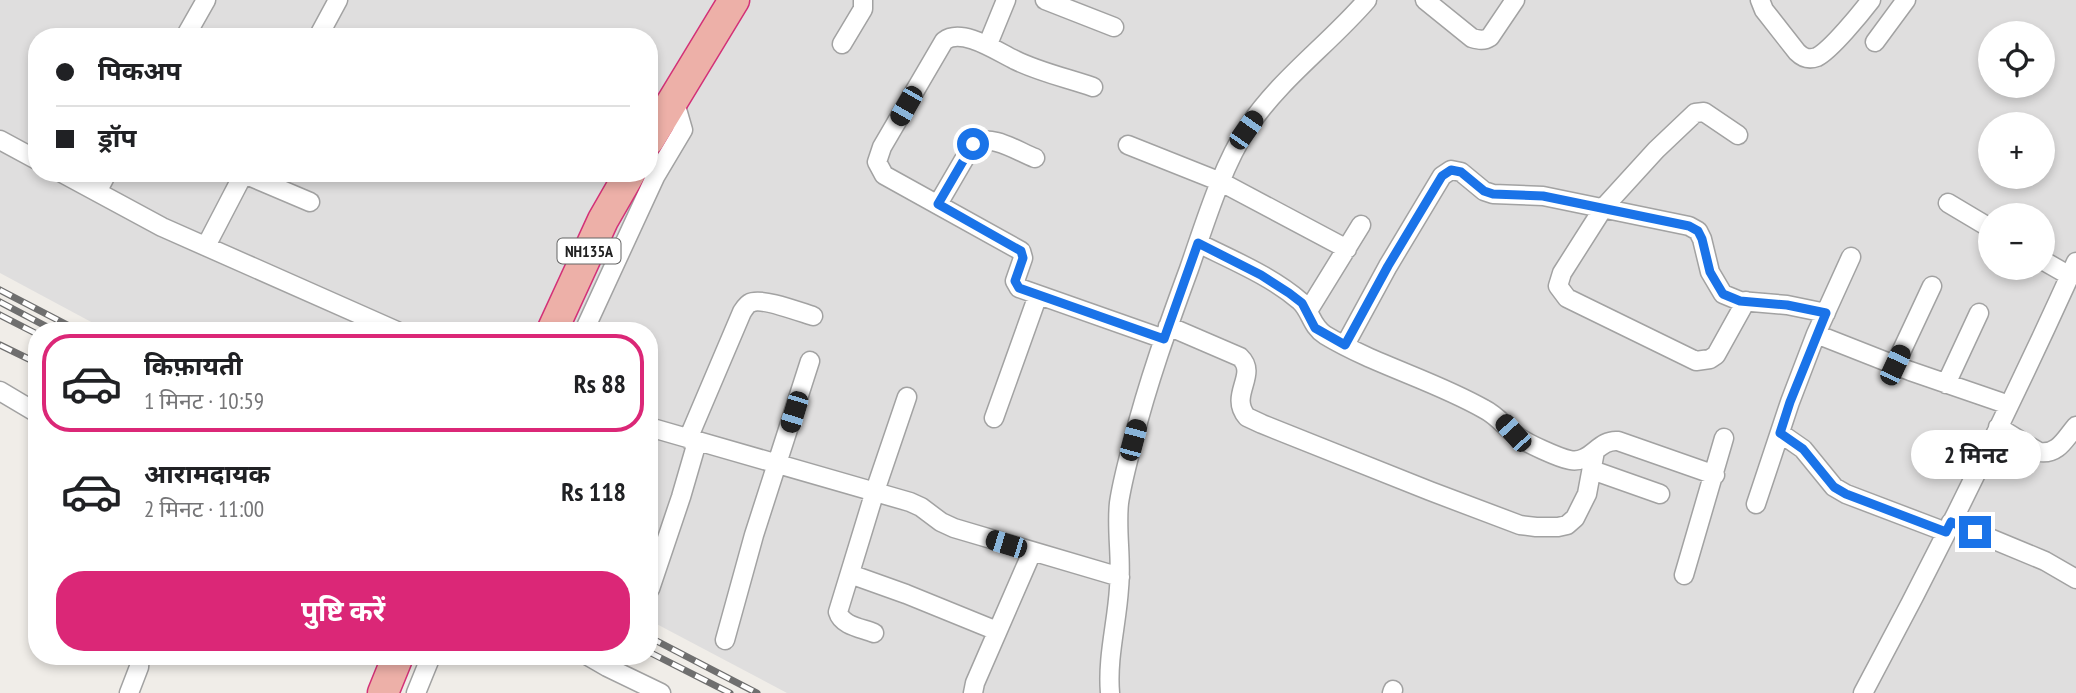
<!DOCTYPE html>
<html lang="hi">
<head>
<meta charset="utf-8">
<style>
  body { margin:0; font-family:"PT Sans Narrow","Noto Sans Devanagari",sans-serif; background:#f6f6f6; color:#202124; height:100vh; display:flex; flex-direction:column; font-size:26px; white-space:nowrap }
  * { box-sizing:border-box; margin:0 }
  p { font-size:23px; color:#757577 }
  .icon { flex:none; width:38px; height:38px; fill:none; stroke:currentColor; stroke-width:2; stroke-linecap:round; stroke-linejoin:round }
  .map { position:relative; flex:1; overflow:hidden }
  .sheet { position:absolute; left:28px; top:322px; width:630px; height:343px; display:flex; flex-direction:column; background:#fff; border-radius:28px; box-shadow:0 4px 10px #0003 }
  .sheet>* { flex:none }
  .guide { position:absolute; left:28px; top:28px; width:630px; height:154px; border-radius:28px; box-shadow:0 4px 10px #0003; display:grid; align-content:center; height:154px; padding:0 28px; background:#fff }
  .tools { position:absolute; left:1978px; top:21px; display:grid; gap:14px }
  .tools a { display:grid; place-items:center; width:77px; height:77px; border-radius:50%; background:#fff; box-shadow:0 4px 10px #0003; font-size:35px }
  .end { position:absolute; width:32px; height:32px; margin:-16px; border:9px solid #1a73e8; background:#fff; box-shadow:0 0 0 4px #fff }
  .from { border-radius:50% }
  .bubble { position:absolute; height:49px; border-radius:24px; background:#fff; box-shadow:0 4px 10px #0003; font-size:23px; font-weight:700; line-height:49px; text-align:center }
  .car { position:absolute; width:21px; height:42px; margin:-21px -10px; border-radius:9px; box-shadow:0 0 5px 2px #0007; background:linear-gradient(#222 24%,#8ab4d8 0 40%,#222 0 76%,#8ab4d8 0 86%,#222 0) }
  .guide b { display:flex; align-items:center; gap:24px; height:66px; font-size:26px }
  .guide b+b { border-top:2px solid #e0e0e0 }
  .guide i { width:18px; height:18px; background:#202124 }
  ul { padding:12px 0 0; list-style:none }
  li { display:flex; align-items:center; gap:21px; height:98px; margin:0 14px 10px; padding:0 14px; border:4px solid transparent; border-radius:28px }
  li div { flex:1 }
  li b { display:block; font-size:26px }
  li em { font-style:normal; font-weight:700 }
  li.selected { border-color:#db2777 }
  li>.icon { width:63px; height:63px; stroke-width:1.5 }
  .cta { display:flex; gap:14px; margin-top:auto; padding:14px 28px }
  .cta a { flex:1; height:80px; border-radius:28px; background:#db2777; color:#fff; font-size:28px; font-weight:700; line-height:80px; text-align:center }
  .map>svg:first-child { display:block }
  .residential { fill:#dfdede; fill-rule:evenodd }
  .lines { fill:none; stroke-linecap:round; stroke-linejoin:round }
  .minor-casing { stroke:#a2a2a2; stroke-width:21 }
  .trunk-casing { stroke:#d33177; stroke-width:33 }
  .minor { stroke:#fff; stroke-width:18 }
  .trunk { stroke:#edb0a8; stroke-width:30 }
  .rail-casing { stroke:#6f6f6f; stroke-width:7 }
  .rail { stroke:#fff; stroke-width:4.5; stroke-dasharray:13; stroke-linecap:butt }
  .route { stroke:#1a73e8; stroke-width:9 }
  .labels { text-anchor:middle; stroke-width:7; stroke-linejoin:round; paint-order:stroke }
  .shield { fill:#fff; stroke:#646464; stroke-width:2 }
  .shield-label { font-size:16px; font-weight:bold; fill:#212121 }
</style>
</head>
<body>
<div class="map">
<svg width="2076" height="693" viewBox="0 0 2076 693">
  <rect width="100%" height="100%" fill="#f0ede8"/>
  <path class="residential" d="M0 0H2076V693H787L649 620V331H108L0 273ZM1990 33H2042V86H1990ZM37 37H649V173H37ZM1990 124H2042V177H1990ZM1990 215H2042V268H1990Z"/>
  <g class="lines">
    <defs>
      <path id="minor" d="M1045 0 1114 27
        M1425 0 1472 38C1479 40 1484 41 1490 37L1515 0
        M1760 0 1764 10 1797 52C1803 58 1809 60 1817 57 1831 50 1861 13 1871 0
        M185 37 206 0
        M318 37 338 0
        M1875 42 1906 0
        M842 44 863 9V0
        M988 44 1006 0
        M1093 87C1067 78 1039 72 1015 60 998 52 962 27 944 41L882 147 877 162 884 175 1021 251 1023 258 1015 281 1019 288 1164 339
        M1738 135 1704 112 1695 113 1656 150 1604 207 1562 273 1558 286 1567 298 1696 361 1710 359 1716 355 1746 301
        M0 140 37 160
        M1128 145 1221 182 1347 249
        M62 173 162 227 397 331
        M244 174 310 202
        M97 192 107 173
        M1948 203 1990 228
        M938 204 973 144C991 133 1017 151 1035 158
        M1198 243C1232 260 1271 276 1300 301 1311 311 1311 326 1325 335 1375 365 1433 380 1484 409 1498 416 1505 427 1517 436 1526 443 1559 458 1570 460 1591 464 1598 439 1618 441L1715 475
        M206 246 244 173
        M2042 260 2070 276
        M1308 311 1361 225
        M1168 326 1240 357C1259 375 1228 395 1247 417L1262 424 1430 491 1520 525 1536 527H1558L1567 525 1575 518 1587 494 1595 451
        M584 331 655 177 683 130 674 99
        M1816 334 1910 371 2009 405
        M1345 345 1388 266 1442 176 1451 170 1461 172 1484 191 1493 194 1543 196 1689 226 1698 231 1702 239 1710 272 1723 294 1740 301 1787 305 1826 313
        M1895 365 1932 286
        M1946 384 1979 313
        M0 391 37 413
        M994 418 1038 295
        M649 427 910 502 921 507 941 522 954 528 1120 577
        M1998 427 2039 452C2058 455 2065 439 2076 426
        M1780 433 1803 449 1834 487 1846 494 1946 532
        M688 439 742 312C744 309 747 304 750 303 761 297 800 312 813 316
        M1592 470 1660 494
        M1756 504 1790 402 1816 334 1851 257
        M1951 522 2045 561 2076 579
        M850 574 906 594 997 631
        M1684 575 1724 438
        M650 589 681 497 697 442
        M874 633C862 628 842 626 838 612L875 491 907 397
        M725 640 754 535 810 361
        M588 656 607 667 661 693
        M129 693 139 667 140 656
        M416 693 431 656
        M973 693 975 683 1032 552
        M1110 693C1107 657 1117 623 1119 588 1122 559 1116 531 1119 503 1122 482 1128 461 1133 441 1148 382 1168 326 1189 269 1204 226 1222 166 1248 127 1281 78 1329 44 1367 0
        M1392 693 1393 690
        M1863 693C1939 552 2010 408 2076 262"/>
      <path id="trunk" d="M649 140 734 0
        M552 331 603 220 630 173
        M383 693 398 656"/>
    </defs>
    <use href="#minor" class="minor-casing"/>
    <use href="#trunk" class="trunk-casing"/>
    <use href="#minor" class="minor"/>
    <use href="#trunk" class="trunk"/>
    <defs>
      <path id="rail" d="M0 290 79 331
        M0 302 55 331
        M0 315 37 334
        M0 345 37 363
        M649 637 757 693
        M649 652 730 693"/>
    </defs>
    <use href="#rail" class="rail-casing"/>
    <use href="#rail" class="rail"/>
  </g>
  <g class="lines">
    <path class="route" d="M973 144 938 204 1021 251 1023 258 1015 281 1019 288 1164 339 1198 243 1261 275 1289 293 1302 303 1315 328 1345 345 1388 266 1442 176 1451 170 1461 172 1484 191 1493 194 1543 196 1689 226 1698 231 1702 239 1710 272 1723 294 1740 301 1787 305 1826 313 1790 402 1780 433 1803 449 1834 487 1846 494 1946 532 1951 522 1975 532"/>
  </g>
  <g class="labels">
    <rect class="shield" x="557.5" y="238.5" width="63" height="25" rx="5"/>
    <g class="shield-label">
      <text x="589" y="257">NH135A</text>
    </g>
  </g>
</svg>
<div class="tools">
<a><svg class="icon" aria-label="locate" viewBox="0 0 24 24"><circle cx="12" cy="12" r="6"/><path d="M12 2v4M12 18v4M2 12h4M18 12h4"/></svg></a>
<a>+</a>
<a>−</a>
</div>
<i class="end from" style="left:973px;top:144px"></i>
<i class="end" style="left:1975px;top:532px"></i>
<div class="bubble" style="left:1911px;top:430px;width:130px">2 मिनट</div>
<i class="car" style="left:906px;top:106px;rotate:210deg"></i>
<i class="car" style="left:1246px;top:130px;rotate:35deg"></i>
<i class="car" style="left:1895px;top:365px;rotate:25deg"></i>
<i class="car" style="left:794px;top:412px;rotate:197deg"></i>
<i class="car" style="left:1513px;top:433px;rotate:318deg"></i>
<i class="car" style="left:1133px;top:440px;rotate:15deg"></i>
<i class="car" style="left:1006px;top:544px;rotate:287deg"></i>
<div class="guide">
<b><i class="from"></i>पिकअप</b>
<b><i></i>ड्रॉप</b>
</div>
<section class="sheet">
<ul>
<li class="selected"><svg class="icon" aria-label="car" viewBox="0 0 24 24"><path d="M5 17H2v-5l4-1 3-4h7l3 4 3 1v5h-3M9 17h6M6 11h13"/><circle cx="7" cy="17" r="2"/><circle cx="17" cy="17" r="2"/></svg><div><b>किफ़ायती</b><p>1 मिनट · 10:59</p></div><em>Rs 88</em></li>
<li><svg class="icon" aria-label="car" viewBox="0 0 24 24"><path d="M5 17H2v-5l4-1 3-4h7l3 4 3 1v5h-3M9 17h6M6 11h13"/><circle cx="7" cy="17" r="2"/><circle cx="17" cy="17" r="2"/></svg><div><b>आरामदायक</b><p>2 मिनट · 11:00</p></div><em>Rs 118</em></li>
</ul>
<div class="cta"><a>पुष्टि करें</a></div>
</section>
</div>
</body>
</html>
